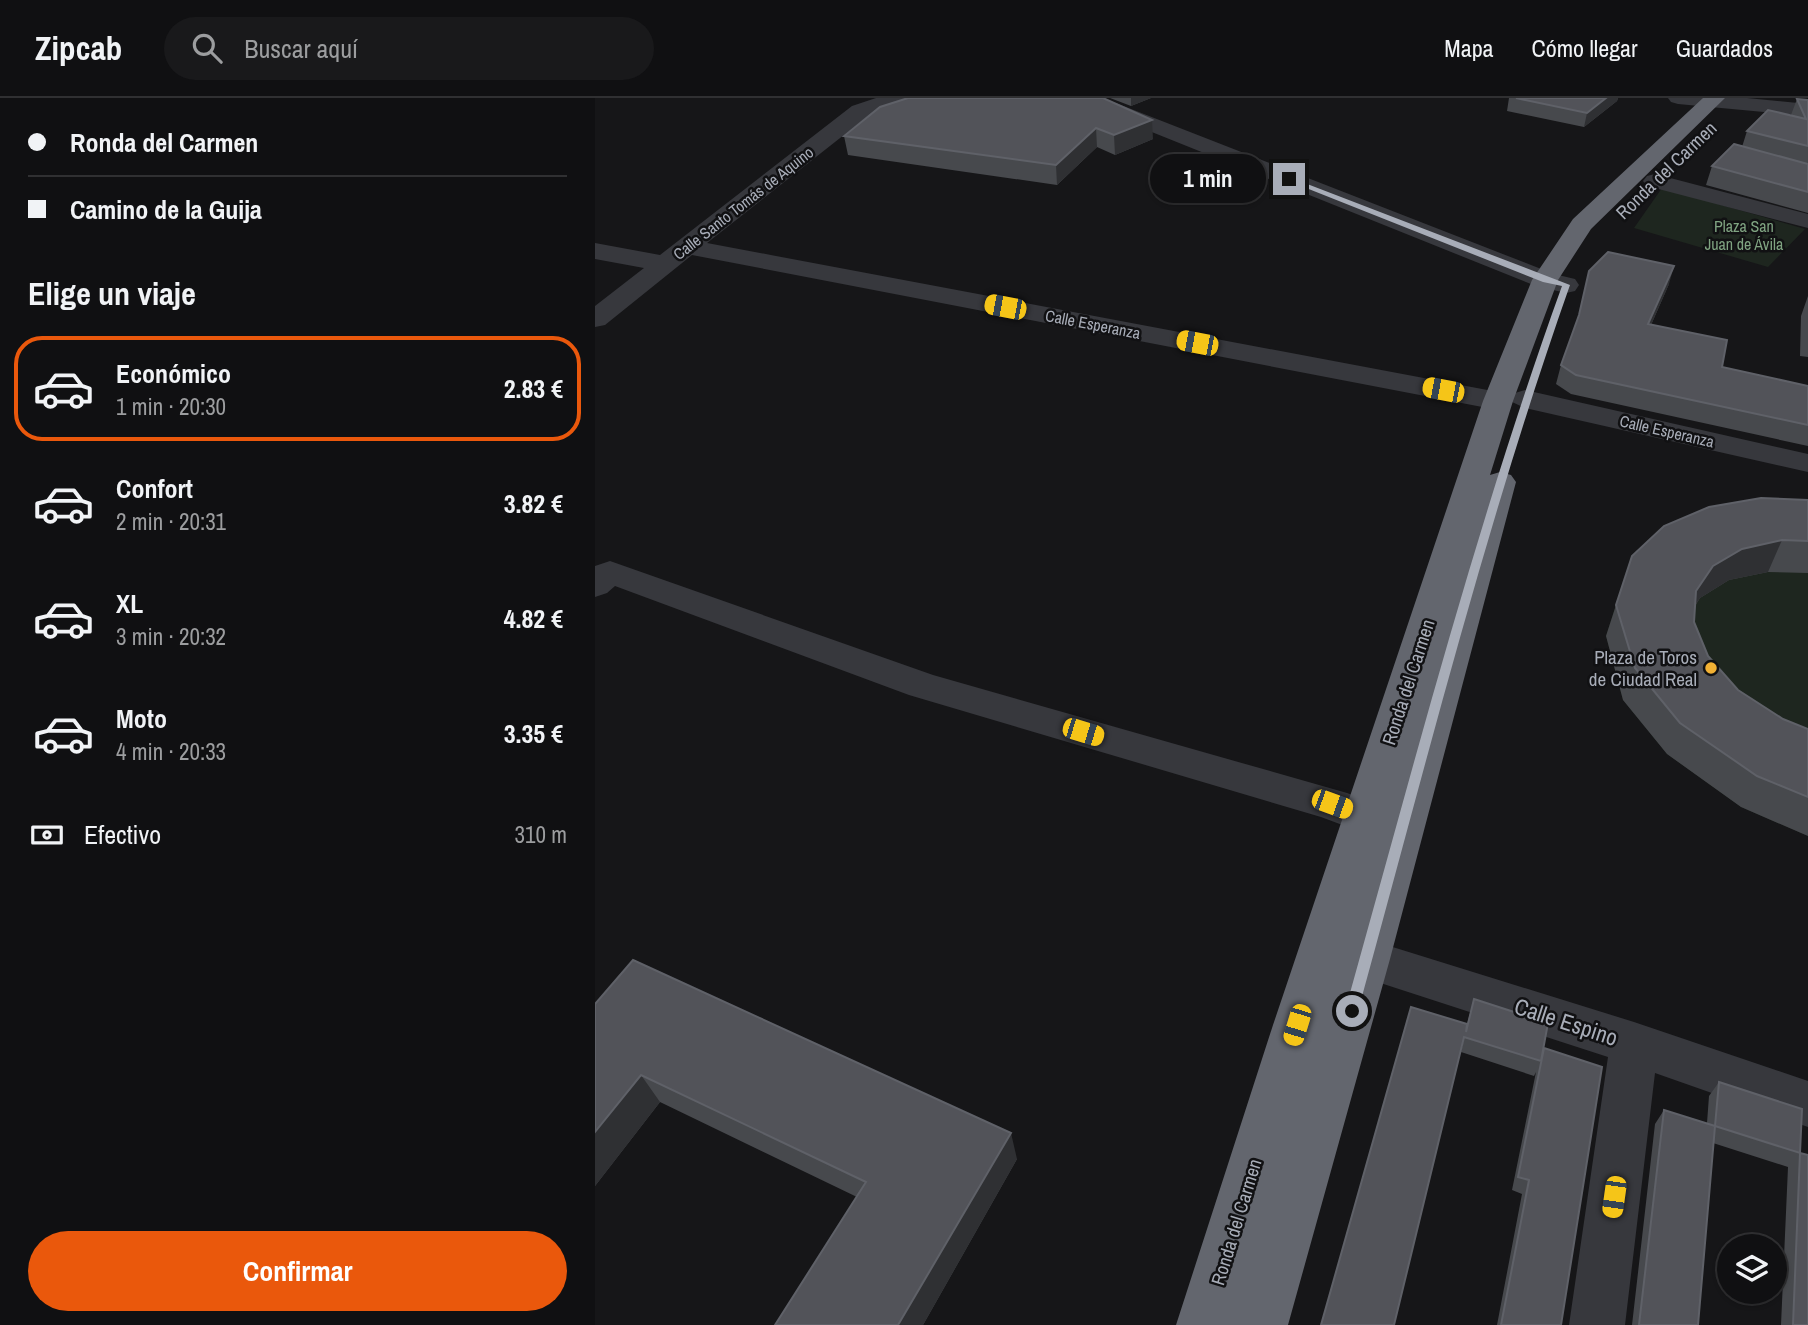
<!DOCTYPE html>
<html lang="es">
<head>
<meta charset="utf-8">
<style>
  body { margin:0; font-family:"Archivo Narrow",sans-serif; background:#19191b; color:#f1f3f6; height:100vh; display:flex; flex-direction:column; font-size:26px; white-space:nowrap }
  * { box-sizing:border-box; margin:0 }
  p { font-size:23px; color:#9c9d9f }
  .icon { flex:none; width:38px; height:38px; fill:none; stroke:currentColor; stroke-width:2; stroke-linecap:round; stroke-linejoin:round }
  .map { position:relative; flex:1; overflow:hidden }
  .panel { display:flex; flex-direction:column; background:#101012; width:595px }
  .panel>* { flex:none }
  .guide { display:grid; align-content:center; height:154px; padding:0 28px; background:#101012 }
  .buttons { position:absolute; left:1122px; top:1136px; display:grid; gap:14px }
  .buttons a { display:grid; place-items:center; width:70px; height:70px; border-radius:50%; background:#101012; box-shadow:0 2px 5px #0004,0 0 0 2px #303032; font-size:35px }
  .end { position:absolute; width:32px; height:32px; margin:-16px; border:9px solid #a8adb8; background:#111; box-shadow:0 0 0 4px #111 }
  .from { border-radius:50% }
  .bubble { position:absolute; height:49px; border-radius:24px; background:#101012; box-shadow:0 2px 5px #0004,0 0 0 2px #303032; font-size:23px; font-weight:700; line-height:49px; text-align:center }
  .car { position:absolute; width:21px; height:42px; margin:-21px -10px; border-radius:9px; box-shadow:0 0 5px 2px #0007; background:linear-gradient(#f5c518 24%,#345 0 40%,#f5c518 0 76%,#345 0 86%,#f5c518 0) }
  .guide b { display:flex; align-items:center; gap:24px; height:66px; font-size:26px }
  .guide b+b { border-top:2px solid #303032 }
  .guide i { width:18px; height:18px; background:#f1f3f6 }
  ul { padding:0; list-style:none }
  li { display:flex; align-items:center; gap:21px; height:105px; margin:0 14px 10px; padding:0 14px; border:4px solid transparent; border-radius:28px }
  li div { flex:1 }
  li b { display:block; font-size:26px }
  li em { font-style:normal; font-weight:700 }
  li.on { border-color:#ea580c }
  li>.icon { width:63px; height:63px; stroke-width:1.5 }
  h2 { padding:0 28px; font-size:32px; line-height:84px }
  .pay { display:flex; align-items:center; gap:18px; height:77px; padding:0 28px; font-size:26px }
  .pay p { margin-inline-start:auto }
  .cta { display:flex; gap:14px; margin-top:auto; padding:14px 28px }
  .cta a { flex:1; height:80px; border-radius:42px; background:#ea580c; color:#fff; font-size:28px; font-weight:700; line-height:80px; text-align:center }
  header { display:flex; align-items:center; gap:42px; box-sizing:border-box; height:98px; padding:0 35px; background:#101012; border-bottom:2px solid #303032 }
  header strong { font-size:33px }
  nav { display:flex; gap:38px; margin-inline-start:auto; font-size:24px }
  .search { width:490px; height:63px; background:#19191b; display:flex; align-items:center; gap:18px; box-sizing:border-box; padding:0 24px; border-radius:38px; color:#9c9d9f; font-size:26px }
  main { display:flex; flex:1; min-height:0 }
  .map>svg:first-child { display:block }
  .green { fill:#1e261f }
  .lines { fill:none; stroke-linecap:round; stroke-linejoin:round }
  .minor { fill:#37383d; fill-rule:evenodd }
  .highway { fill:#63666e; fill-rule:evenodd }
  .wall { fill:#47494d }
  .shaded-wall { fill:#2f3033 }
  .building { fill:#525359; stroke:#5f6168; stroke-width:2 }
  .route { fill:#a8adb8 }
  .poi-dot { fill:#f2b134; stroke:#111113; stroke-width:2.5 }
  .labels { text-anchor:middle; stroke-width:5; stroke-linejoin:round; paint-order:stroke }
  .far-street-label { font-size:16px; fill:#a8adb8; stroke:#111113 }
  .far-park-label { font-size:16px; fill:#7fa381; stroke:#111113 }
  .street-label { font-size:19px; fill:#a8adb8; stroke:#111113 }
  .poi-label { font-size:19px; fill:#a8adb8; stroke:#111113; text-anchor:end }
  .near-street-label { font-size:23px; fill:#a8adb8; stroke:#111113 }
</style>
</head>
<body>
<header>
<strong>Zipcab</strong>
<div class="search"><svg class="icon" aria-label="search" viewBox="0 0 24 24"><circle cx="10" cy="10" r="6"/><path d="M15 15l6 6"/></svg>Buscar aquí</div>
<nav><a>Mapa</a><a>Cómo llegar</a><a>Guardados</a></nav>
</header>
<main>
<section class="panel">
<div class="guide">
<b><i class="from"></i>Ronda del Carmen</b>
<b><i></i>Camino de la Guija</b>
</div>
<h2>Elige un viaje</h2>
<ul>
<li class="on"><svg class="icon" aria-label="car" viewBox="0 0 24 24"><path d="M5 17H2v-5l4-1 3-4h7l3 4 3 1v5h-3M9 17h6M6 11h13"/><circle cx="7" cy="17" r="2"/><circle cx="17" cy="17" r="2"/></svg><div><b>Económico</b><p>1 min · 20:30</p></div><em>2.83 €</em></li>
<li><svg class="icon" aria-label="car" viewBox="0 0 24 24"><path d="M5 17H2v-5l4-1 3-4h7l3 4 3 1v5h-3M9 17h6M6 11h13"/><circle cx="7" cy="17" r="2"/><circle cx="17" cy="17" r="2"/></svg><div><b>Confort</b><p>2 min · 20:31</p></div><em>3.82 €</em></li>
<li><svg class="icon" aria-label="car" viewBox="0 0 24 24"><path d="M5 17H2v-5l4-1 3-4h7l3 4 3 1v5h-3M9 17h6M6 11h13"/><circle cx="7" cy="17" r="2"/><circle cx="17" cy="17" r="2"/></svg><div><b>XL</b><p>3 min · 20:32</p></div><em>4.82 €</em></li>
<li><svg class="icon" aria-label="car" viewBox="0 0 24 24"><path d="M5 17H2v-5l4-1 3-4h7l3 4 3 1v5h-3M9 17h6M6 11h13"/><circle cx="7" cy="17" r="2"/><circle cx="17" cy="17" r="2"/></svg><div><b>Moto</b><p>4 min · 20:33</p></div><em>3.35 €</em></li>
</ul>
<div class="pay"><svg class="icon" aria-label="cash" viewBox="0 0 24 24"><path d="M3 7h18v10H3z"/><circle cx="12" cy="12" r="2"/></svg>Efectivo<p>310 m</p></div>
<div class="cta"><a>Confirmar</a></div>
</section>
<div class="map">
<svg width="1213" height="1227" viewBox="0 0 1213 1227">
  <rect width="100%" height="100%" fill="#161618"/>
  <path class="green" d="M1067 90 1210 131 1173 169 1039 130Z
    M1213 433V738L1146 709 1072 656 1028 602 1011 538 1026 490Z"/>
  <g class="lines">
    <path class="minor" d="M281 0H311L308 4 273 18 112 145 903 294 916 300 920 295 930 292 1213 356V374L930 310 917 304 913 309 903 312 97 157 10 227 0 229V208L49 170 0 161V145L65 157 257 8Z
      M479 0H508L959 176 980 181 984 187 980 193 971 195 941 188 482 4Z
      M1073 0H1152L1213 6V18L1083 6 1076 4Z
      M1060 76 1213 116V130L1052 88 1048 83 1052 78Z
      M15 463 338 577 752 695 784 707 790 719 784 731 769 735 726 719 314 597 20 488 12 495 0 499V468Z
      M743 832 1039 924 1213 983V1029L1060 975 1030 1227H974L1013 959 727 866 720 852 727 838Z"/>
    <path class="highway" d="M1108 0H1130L996 131 963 182 918 303 895 377 905 374 916 377 921 384 795 861 693 1227H581L678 927 888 303 937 182 978 121Z"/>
  </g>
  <path class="wall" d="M508 0 558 41 520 57 502 49 462 87 253 57 249 38Z
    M515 0H556L536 8Z
    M914 0H1023L1022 3 989 29 912 13Z
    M1202 1 1213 2V115L1111 87 1117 68 1147 49 1152 33 1196 17Z
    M1074 186 1056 227 1127 269 1213 288V348L976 296 961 286 966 267Z
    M1213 198V259L1205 258 1206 218Z
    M1213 402V475L1173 474 1134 482 1105 500 1100 508 1099 524 1113 558 1143 592 1188 621 1213 631V738L1146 709 1072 656 1028 602 1011 538 1037 458Z
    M879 901 948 953 966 1227H902L927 1096 917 1092 941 974 939 978 866 954 872 926Z
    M0 906 422 1061 328 1227H180L262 1099 65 1004 0 1088Z
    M1124 984 1205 1055 1213 1227H1186L1193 1069 1118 1045 1103 1227H1037L1060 1026 1069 1012 1112 1025 1114 998Z"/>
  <path class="shaded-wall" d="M536 0H556L536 8Z
    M1011 0H1023L1022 3 989 29 992 15Z
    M557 22 558 41 520 57 519 37Z
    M501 30 502 49 462 87 461 67Z
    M1079 168 1074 186 1048 245 1053 226Z
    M1187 442 1173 474 1134 482 1105 500 1088 525 1101 493 1118 468 1147 451Z
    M46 977 65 1004 0 1088V1034Z
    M416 1035 422 1061 328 1227H303Z"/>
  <path class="building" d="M313 0H508L557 22 519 37 501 30 461 67 249 38 285 9Z
    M921 0H1011L992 15Z
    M1202 1 1213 2V48L1152 33 1173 12 1211 21Z
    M1139 46 1213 66V94L1117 68Z
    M1013 154 1079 168 1053 226 1132 242 1127 269 1213 288V327L981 277 966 267 984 217 994 173Z
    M1166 400 1213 402V443L1187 442 1147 451 1118 468 1101 493 1099 524 1113 558 1143 592 1188 621 1213 631V699L1162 678 1085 625 1040 570 1021 507 1037 458 1069 428 1114 409Z
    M38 862 416 1035 303 1227H180L271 1084 46 977 0 1034V906Z
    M879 901 953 925 946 963 869 939 799 1227H726L816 909 872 926 871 934Z
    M949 950 1007 969 966 1227H906L934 1082 923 1079Z
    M1124 984 1207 1011 1205 1055 1120 1028Z
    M1069 1012 1120 1028 1103 1227H1044Z
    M1205 1055 1213 1057V1227H1198Z"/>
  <path class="route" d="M694 79 975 187C891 425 830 670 763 913L757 919 750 913C818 670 881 426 967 188L948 184 691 82Z"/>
  <circle class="poi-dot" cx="1116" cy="570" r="7"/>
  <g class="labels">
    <g class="far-street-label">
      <text transform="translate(148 105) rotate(-38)" y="6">Calle Santo Tomás de Aquino</text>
      <text transform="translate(498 226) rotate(11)" y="6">Calle Esperanza</text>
      <text transform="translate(1072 333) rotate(13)" y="6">Calle Esperanza</text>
    </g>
    <g class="far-park-label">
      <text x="1149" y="134">Plaza San<tspan x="1149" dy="18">Juan de Ávila</tspan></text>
    </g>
    <g class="street-label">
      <text transform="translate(1071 72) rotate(-44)" y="7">Ronda del Carmen</text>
      <text transform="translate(813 584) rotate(-72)" y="7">Ronda del Carmen</text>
      <text transform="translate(641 1124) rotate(-73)" y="7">Ronda del Carmen</text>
    </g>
    <g class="poi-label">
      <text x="1102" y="566">Plaza de Toros<tspan x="1102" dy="22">de Ciudad Real</tspan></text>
    </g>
    <g class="near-street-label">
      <text transform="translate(971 924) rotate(18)" y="8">Calle Espino</text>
    </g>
  </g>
</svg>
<div class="buttons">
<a><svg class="icon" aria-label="layers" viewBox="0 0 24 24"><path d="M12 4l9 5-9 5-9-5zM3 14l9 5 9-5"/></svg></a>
</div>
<i class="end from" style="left:757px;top:913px"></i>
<i class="end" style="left:694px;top:81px"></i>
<div class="bubble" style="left:555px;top:56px;width:116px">1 min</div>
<i class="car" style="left:410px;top:209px;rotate:281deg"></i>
<i class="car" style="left:602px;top:245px;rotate:281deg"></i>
<i class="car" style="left:848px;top:292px;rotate:281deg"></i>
<i class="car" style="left:488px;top:634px;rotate:107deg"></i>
<i class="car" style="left:737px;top:706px;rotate:110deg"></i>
<i class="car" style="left:702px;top:927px;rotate:197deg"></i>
<i class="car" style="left:1019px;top:1099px;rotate:188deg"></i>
</div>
</main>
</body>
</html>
